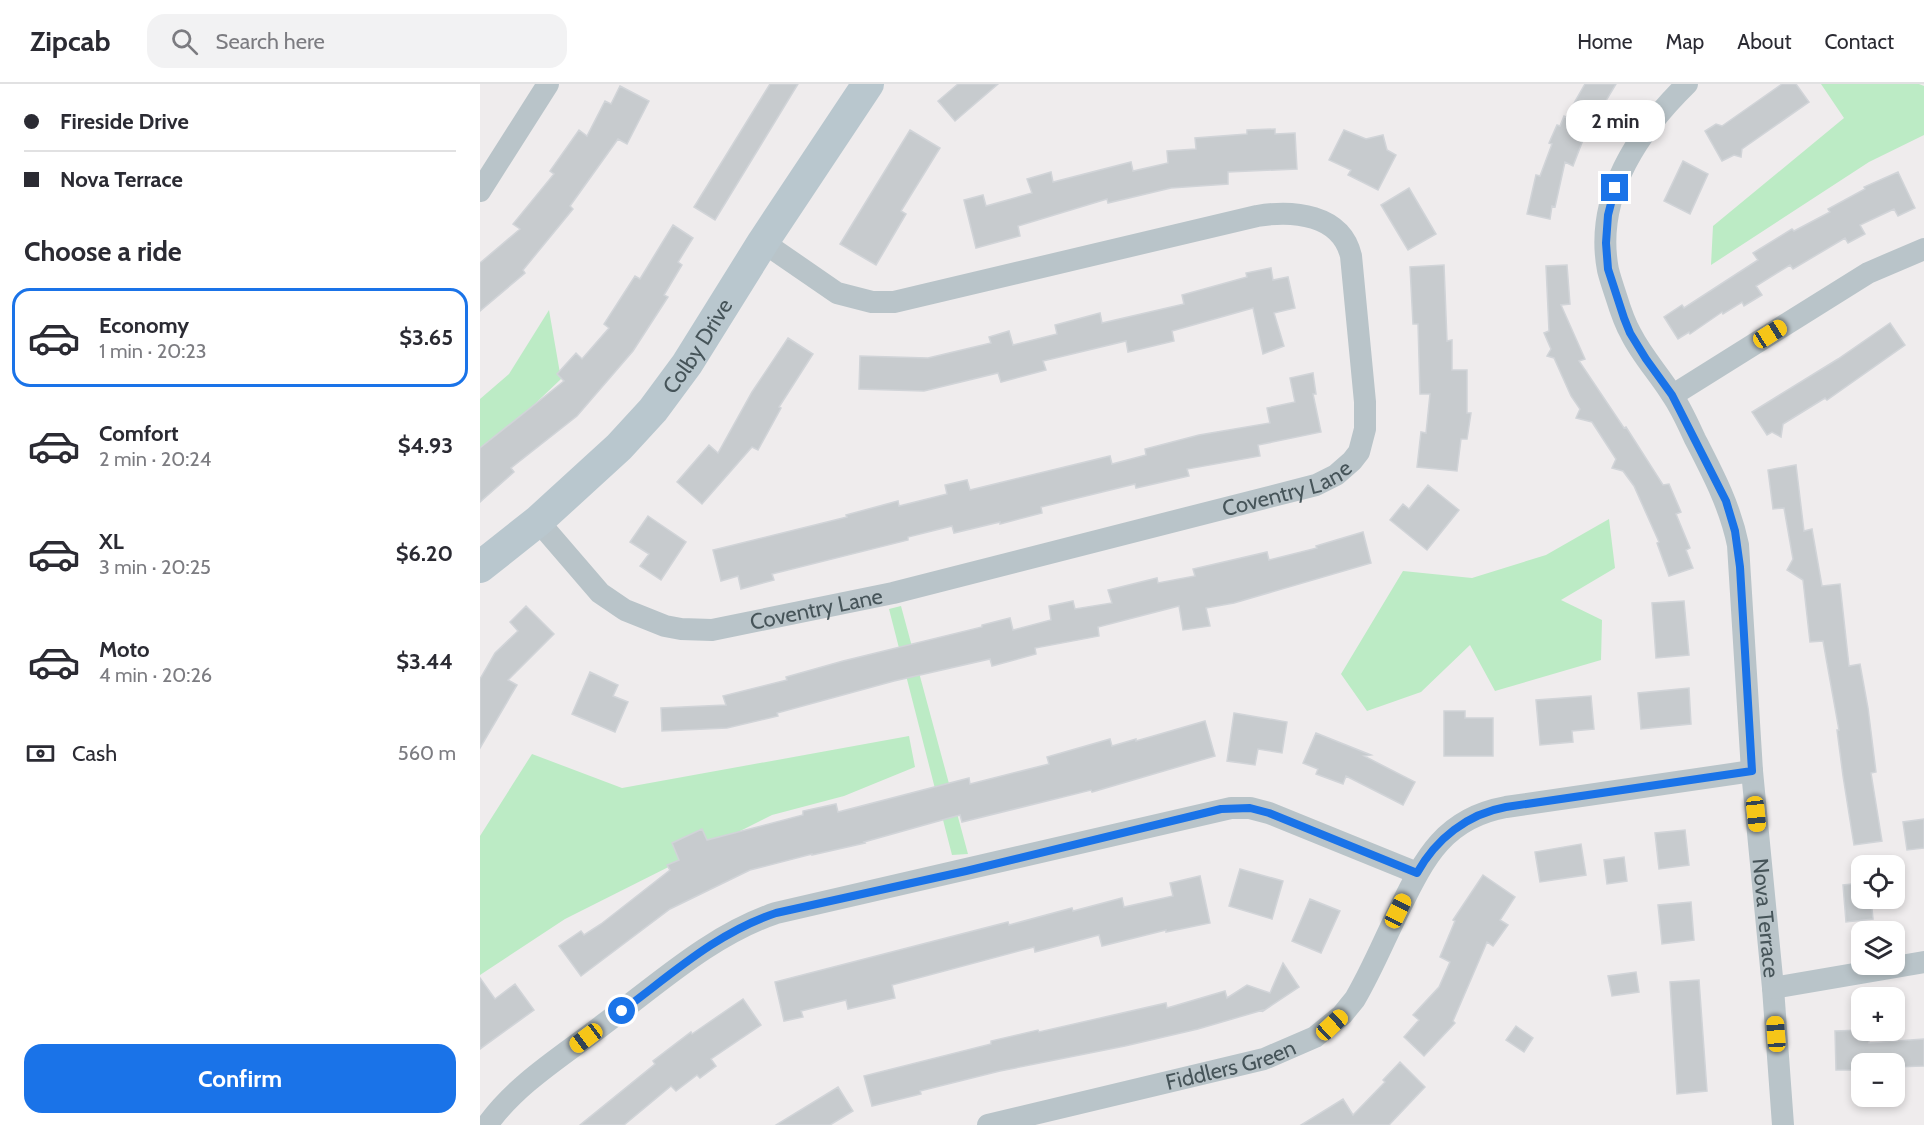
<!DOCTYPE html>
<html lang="en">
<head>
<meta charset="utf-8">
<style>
  body { margin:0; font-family:Cabin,sans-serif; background:#f2f2f3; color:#2b2b33; height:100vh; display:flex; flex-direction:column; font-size:22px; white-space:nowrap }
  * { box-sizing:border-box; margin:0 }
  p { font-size:20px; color:#7c7c81 }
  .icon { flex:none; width:33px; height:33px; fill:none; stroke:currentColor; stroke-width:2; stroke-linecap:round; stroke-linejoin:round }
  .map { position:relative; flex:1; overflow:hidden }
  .drawer { display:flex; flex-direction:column; background:#fff; width:480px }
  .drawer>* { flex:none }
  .top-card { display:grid; align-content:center; height:132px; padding:0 24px; background:#fff }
  .tools { position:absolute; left:1371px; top:771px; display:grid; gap:12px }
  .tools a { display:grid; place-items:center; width:54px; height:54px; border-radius:12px; background:#fff; box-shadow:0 3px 9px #0003; font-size:30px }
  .end { position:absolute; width:27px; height:27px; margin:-14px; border:8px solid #1a73e8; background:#fff; box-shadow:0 0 0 3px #fff }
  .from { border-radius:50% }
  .bubble { position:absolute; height:42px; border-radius:18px; background:#fff; box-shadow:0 3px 9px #0003; font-size:20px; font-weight:800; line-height:42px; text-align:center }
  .car { position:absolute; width:18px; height:36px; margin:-18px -9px; border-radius:8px; box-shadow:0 0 4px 2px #0007; background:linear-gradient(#f5c518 24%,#345 0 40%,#f5c518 0 76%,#345 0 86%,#f5c518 0) }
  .top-card b { display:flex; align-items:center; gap:21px; height:57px; font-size:22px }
  .top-card b+b { border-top:2px solid #e1e1e2 }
  .top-card i { width:15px; height:15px; background:#2b2b33 }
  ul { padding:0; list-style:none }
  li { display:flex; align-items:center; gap:18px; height:99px; margin:0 12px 9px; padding:0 12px; border:3px solid transparent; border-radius:18px }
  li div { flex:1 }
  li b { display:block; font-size:22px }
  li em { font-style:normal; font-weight:800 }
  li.current { border-color:#1a73e8 }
  li>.icon { width:54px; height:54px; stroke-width:1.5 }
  h2 { padding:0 24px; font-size:27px; line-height:72px }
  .pay { display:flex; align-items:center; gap:15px; height:66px; padding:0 24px; font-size:22px }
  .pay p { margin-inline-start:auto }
  .button { display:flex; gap:12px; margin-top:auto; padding:12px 24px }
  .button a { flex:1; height:69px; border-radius:18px; background:#1a73e8; color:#fff; font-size:24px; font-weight:800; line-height:69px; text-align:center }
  header { display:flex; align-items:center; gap:36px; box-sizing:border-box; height:84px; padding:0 30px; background:#fff; border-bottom:2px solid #e1e1e2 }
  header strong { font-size:28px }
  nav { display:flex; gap:33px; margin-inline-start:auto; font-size:21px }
  .search { width:420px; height:54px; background:#f2f2f3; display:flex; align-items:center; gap:15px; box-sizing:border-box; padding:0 21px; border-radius:18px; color:#7c7c81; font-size:22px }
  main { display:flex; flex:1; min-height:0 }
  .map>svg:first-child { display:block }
  .green { fill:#bcebc5 }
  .building { fill:#c7cbce; stroke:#d1d4d8; stroke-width:1.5 }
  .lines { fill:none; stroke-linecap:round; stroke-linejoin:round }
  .street { stroke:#b9c4c9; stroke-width:22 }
  .secondary { stroke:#b9c7ce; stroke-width:32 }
  .route { stroke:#1a73e8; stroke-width:8 }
  .labels { text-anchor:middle; stroke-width:6; stroke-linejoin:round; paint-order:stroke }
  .street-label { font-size:22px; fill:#465459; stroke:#fff }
</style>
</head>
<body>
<header>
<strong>Zipcab</strong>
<div class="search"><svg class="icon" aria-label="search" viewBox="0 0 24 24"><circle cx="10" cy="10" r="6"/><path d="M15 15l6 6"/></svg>Search here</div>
<nav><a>Home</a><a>Map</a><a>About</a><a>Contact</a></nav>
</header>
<main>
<section class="drawer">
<div class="top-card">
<b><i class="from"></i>Fireside Drive</b>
<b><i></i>Nova Terrace</b>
</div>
<h2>Choose a ride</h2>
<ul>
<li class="current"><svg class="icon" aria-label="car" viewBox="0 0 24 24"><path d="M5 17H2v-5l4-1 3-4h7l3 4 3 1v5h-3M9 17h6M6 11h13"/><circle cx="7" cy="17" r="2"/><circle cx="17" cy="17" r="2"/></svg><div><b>Economy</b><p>1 min · 20:23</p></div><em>$3.65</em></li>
<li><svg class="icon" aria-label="car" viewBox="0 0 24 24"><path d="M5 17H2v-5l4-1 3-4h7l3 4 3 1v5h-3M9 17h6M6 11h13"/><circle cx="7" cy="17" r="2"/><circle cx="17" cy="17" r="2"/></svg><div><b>Comfort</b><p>2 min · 20:24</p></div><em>$4.93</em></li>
<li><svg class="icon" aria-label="car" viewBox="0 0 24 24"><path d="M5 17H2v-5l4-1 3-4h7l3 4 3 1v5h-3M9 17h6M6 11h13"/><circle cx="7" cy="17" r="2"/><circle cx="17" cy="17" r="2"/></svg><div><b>XL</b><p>3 min · 20:25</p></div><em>$6.20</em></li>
<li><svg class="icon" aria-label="car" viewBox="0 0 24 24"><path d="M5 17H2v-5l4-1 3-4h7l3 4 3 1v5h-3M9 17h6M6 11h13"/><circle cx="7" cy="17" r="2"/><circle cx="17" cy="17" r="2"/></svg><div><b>Moto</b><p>4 min · 20:26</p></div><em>$3.44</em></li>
</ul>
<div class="pay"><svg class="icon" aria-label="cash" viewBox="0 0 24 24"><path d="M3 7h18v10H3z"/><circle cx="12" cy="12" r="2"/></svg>Cash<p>560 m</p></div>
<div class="button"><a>Confirm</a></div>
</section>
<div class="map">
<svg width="1444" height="1041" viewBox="0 0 1444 1041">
  <rect width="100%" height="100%" fill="#efeced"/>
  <path class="green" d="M1341 0H1439L1444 2V51L1389 78 1231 181 1233 142 1364 34Z
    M69 226 81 295 0 372V315L29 290Z
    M1129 435 1135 484 1081 516 1122 536 1121 576 1015 607 990 561 941 608 887 627 861 590 923 487 992 494 1066 471Z
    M421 522 488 770 472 771 409 525Z
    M429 652 435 683 364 712 292 731 85 835 0 891V752L52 670 142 704Z"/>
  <path class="building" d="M290 0H318L235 136 214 123Z
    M478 0H518L475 37 458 17Z
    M1105 0H1136L1118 30 1106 57 1103 56 1093 82 1085 78 1075 123 1072 122 1070 135 1047 130 1056 91 1060 92 1072 60 1069 59 1077 41 1080 42 1084 32 1086 33Z
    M1302 0H1316L1329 18 1262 65 1261 73 1254 71 1242 77 1225 47 1236 40 1242 42Z
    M140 2 169 17 147 60 138 55 90 122 93 125 43 186 45 189 0 227V179L40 145 33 140 74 90 70 87 99 46 107 52 125 17 131 20Z
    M795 45V50L815 49 817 85 748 88V100L691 104 628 119 627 115 538 142 540 152 496 164 484 116 503 111 506 122 552 109 547 95 571 88 573 98 651 78 653 87 688 79 687 67 716 65 715 54 767 50V46Z
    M430 46 460 64 421 127 426 130 396 181 360 160Z
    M864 46 886 55 903 51 907 66 916 71 898 106 868 91 871 86 849 76Z
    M1203 77 1228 90 1210 130 1184 117Z
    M1418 88 1435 124 1418 132 1414 125 1380 141 1385 150 1368 159 1365 154 1313 185 1310 181 1276 202 1282 211 1264 222 1262 218 1243 230 1242 228 1210 250 1209 248 1198 255 1184 233 1202 221 1204 224 1278 176 1273 169 1312 145 1314 147 1350 128 1348 125 1385 105 1384 103Z
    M929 104 956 150 928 166 901 121Z
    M193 141 213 154 198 178 202 181 184 211 188 213 153 267 97 332 31 384 34 388 0 418V364L84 297 77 290 96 269 102 275 129 244 124 240 155 192 160 195Z
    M964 181 967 257 972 256V286H987V329H991L987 355H981L977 387 937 383 941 348 946 349 950 310H940L938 240H933L930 183Z
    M1087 181 1090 220 1081 221 1105 275 1099 277 1144 344 1146 343 1183 401 1189 400 1201 428 1196 430 1210 464 1206 466 1213 484 1189 492 1177 459 1179 458 1154 402 1143 387 1132 384 1136 375 1112 338 1096 334 1100 325 1091 312 1074 274 1067 272 1071 265 1064 249 1069 247 1066 182Z
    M791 184 793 196 808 193 815 224 794 229 804 262 783 270 773 224 692 247 694 257 648 268 646 257 563 277 566 286 521 298 518 289 444 307 379 305 380 272 448 274 511 259 509 253 529 247 533 261 577 250 575 241 620 229 622 239 704 220 702 211 767 193 766 189Z
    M1410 239 1425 261 1347 316 1345 314 1303 340 1301 353 1292 348 1287 351 1272 328 1358 275Z
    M308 254 333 270 299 323 301 324 278 366 272 363 222 420 197 398 229 361 238 369 272 308Z
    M833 289 836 310H833L841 348 778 361 780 372 707 385 709 392 656 404 655 400 561 423 562 429 520 440V438L474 449 472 442 428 453V456L292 490 294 496 261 505 258 492 241 497 233 466 367 433 366 431 418 417 419 422 467 410 465 401 487 396 490 406 630 372 632 380 666 371 665 365 719 351 790 339 787 324 815 318 810 294Z
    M1316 381 1324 447 1332 445 1342 502 1360 500 1369 582 1380 580 1388 624 1396 688 1391 689 1402 757 1374 761 1363 692 1357 646H1359L1343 557 1330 558 1323 496 1307 486 1313 475 1304 424 1293 425 1288 386Z
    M948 401 979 426 947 466 910 436 923 420 929 425Z
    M168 432 206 458 181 496 160 482 169 470 150 458Z
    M883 448 891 479 754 519 726 524 730 542 703 546 699 522 618 543 619 552 555 564 556 570 512 582 510 575 414 597 297 629 298 632 247 644 182 647 181 624 246 621 243 612 307 596 306 593 363 577 502 543V541L530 534 533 546 571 536 569 522 593 517 595 525 632 519 628 506 677 494 678 499 715 492 713 485 787 468 789 476 837 464 836 462Z
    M1204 517 1209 571 1176 574 1172 519Z
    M46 522 74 550 28 596 37 601 0 664V595L15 569 38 547 30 538Z
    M110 588 138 601 133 612 148 618 135 648 92 630Z
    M1209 604 1211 640 1161 645 1158 609Z
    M1111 612 1114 645 1092 647 1093 658 1060 661 1056 616Z
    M964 627H985V634H1013V672H964Z
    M754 629 807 638 802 669 778 665 775 681 747 677Z
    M725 637 735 672 612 708 611 706 482 738 480 731 384 758 385 759 332 771V770L270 786 190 825 101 892 79 862 101 847 104 851 121 840 190 786 187 781 199 776 192 759 222 745 227 756 323 731V727L356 720 358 728 489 694 490 700 569 680 567 673 630 655 632 662 656 655V657Z
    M836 649 891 671 884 672 935 698 923 721 866 692 863 700 836 690 838 685 823 679Z
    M1444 735V764L1427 766 1423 738Z
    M1205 746 1209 781 1179 785 1175 749Z
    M1101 760 1106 791 1060 798 1055 768Z
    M1144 773 1147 797 1127 800 1124 776Z
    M760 785 803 797 792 835 749 822Z
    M1003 791 1035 813 1020 836 1028 841 1013 862 1007 858 973 937 975 939 944 972 924 953 939 936 933 931 959 903 970 878 960 873 975 837 973 836Z
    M720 792 730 839 686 848V846L622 862 619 851 555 868 554 863 412 901 415 914 368 925 366 916 321 927 323 933 304 937 295 898 528 838 529 841 592 824 593 827 642 814 644 823 693 812 690 799Z
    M1382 799V814H1391L1393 835 1366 838 1363 801Z
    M830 815 860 827 841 869 812 857Z
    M1211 818 1214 856 1182 860 1178 821Z
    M803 879 819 903 783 927V926L718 945 645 962 520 987 440 1007 441 1010 392 1022 384 992 511 960V957L558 946 559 948 686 919 687 924 745 907 747 914 767 901 790 909Z
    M1156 888 1159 908 1132 912 1128 892Z
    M0 894 15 915 35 900 54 926 0 965Z
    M1219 896 1227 1007 1197 1010 1190 898Z
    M263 915 281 941 231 975 236 982 220 994 217 991 196 1007 191 1002 144 1041H100L175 980 173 977 211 948 212 950Z
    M1036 942 1053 954 1044 968 1026 956Z
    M1382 946H1388L1389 959 1444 955V982L1414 983V980H1382V986H1356L1355 947Z
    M920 978 945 1003 909 1041H821L863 1015 873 1031 905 998 903 996Z
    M358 1003 373 1027 350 1041H296Z"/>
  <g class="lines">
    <g class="street">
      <path id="s1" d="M1207 0C1158 48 1114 113 1128 186 1130 194 1133 203 1136 212 1140 225 1144 238 1151 250 1162 272 1179 290 1192 311 1201 324 1208 340 1215 355 1233 390 1250 422 1258 461L1272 687 1293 904 1303 1041"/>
      <path d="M0 107 68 0"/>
      <path d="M1193 311 1388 189 1444 165"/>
      <path id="s2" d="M58 437 120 509 145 526 185 542 201 545 232 546 413 509 836 401 856 391 872 377 879 368 885 345V318L871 172C861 130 813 126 777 132L414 218H392L357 209 283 158"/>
      <path d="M1293 904 1444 878"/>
      <path d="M7 1041C37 999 84 971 124 940 178 900 231 851 296 829L751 724H770L789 729 937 789"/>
      <path id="s3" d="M508 1041 784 975 835 953 862 931 875 915C892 886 905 854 920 824 945 773 965 734 1026 723L1272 687"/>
    </g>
    <path class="secondary" id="s4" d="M0 483 58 437 139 363 173 326 207 280 283 158 388 0"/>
  </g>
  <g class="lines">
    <path class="route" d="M142 927C192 890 236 849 296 829L486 787 741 725 770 724 789 729 937 789C956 755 987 730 1026 723L1272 687 1260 483 1255 447 1246 417 1192 311 1166 275 1150 249 1144 234 1128 185 1126 159 1128 131 1135 104"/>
  </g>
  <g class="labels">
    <g class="street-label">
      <text dy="8" stroke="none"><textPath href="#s4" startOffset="312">Colby Drive</textPath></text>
      <text dy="8" stroke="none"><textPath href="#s2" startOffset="808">Coventry Lane</textPath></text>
      <text dy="8" stroke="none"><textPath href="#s2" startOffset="322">Coventry Lane</textPath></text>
      <text dy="8" stroke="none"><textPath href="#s1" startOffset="891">Nova Terrace</textPath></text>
      <text dy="8" stroke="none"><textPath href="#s3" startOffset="250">Fiddlers Green</textPath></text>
    </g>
  </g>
</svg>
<div class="tools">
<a><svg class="icon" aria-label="locate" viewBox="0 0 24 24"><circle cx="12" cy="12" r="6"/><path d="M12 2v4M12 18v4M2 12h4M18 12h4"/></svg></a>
<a><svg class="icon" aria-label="layers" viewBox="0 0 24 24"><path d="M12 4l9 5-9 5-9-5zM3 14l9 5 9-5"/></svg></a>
<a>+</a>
<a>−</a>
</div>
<i class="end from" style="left:142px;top:927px"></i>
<i class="end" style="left:1135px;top:104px"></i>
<div class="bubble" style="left:1086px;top:16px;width:99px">2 min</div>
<i class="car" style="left:1290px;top:250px;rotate:58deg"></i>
<i class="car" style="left:1276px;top:730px;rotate:174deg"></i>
<i class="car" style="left:918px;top:827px;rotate:26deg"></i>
<i class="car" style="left:852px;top:941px;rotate:47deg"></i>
<i class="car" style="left:1296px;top:950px;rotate:356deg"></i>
<i class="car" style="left:106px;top:954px;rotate:233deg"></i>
</div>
</main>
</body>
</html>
